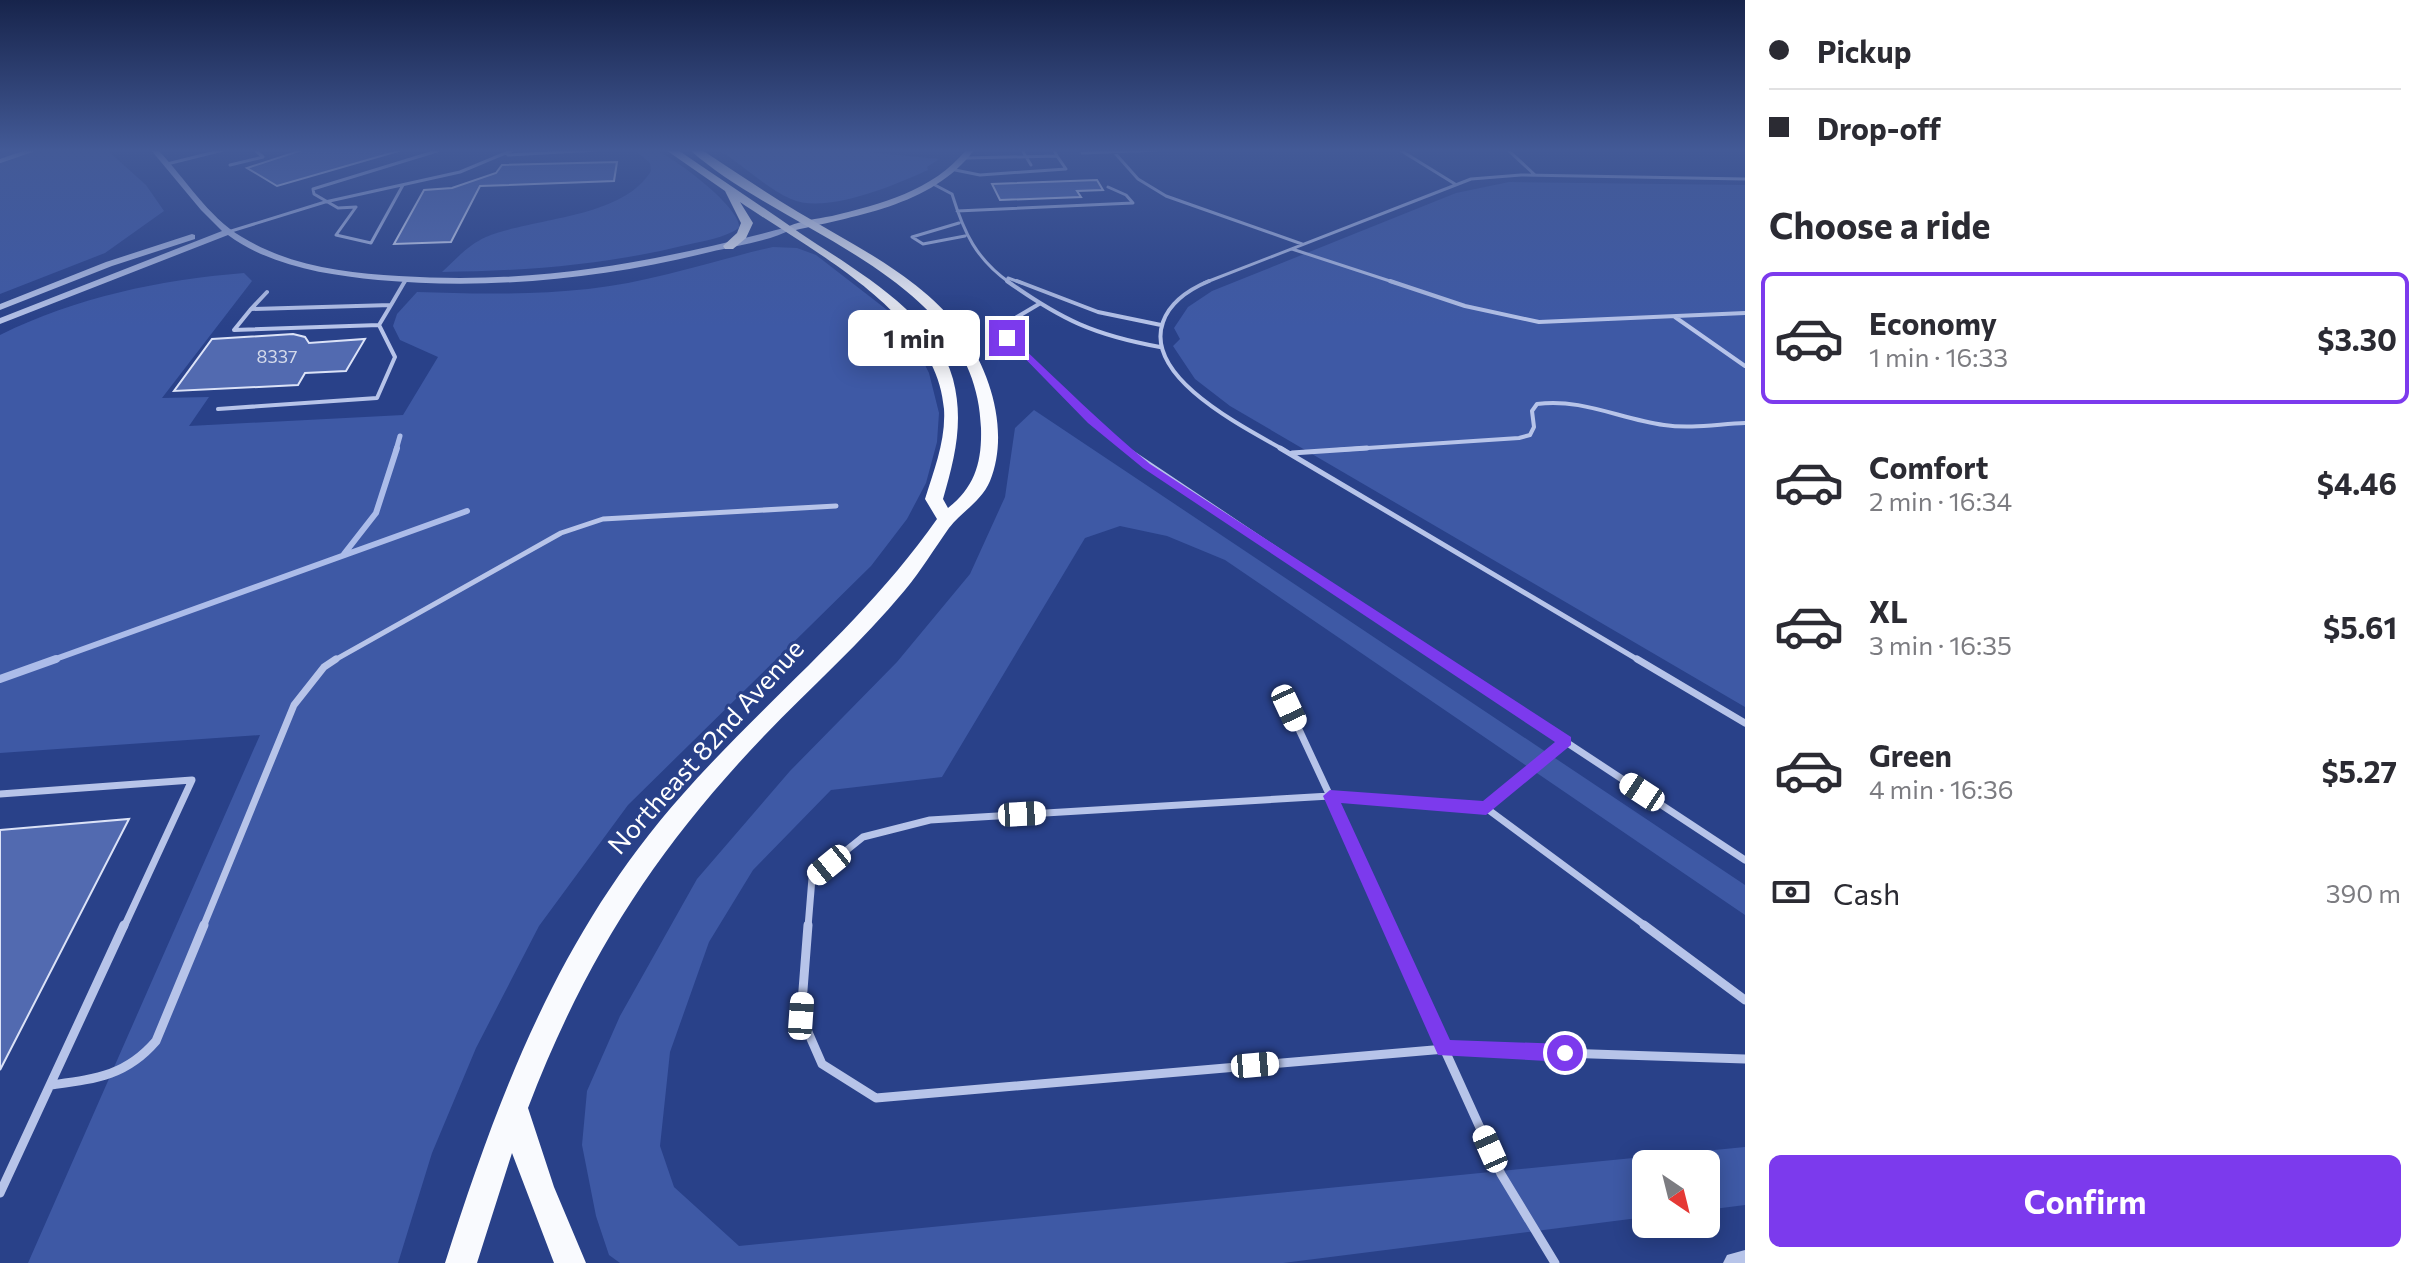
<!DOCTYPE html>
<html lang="en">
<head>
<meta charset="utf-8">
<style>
  body { margin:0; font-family:Commissioner,sans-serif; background:#f7f7f7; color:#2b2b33; height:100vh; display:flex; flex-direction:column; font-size:30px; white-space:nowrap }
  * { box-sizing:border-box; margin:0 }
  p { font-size:26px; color:#7c7c81 }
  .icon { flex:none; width:44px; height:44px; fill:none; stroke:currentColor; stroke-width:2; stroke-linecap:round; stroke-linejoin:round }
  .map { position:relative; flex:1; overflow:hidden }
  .sheet { display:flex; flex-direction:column; background:#fff; width:680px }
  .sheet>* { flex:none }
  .guide { display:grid; align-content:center; height:176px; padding:0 24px; background:#fff }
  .needle { width:52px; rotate:145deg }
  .controls { position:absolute; left:1632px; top:1150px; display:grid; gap:16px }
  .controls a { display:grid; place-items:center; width:88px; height:88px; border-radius:12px; background:#fff; box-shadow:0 4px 20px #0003; font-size:40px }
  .end { position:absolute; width:36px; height:36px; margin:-18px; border:10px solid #7c3aed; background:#fff; box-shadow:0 0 0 4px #fff }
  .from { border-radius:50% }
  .bubble { position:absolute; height:56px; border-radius:12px; background:#fff; box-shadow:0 4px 20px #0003; font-size:26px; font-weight:700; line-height:56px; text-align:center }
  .car { position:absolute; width:24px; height:48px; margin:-24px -12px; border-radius:10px; box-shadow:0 0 6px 2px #0007; background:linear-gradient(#fff 24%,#345 0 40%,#fff 0 76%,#345 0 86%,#fff 0) }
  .guide b { display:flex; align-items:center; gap:28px; height:76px; font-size:30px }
  .guide b+b { border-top:2px solid #e1e1e2 }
  .guide i { width:20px; height:20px; background:#2b2b33 }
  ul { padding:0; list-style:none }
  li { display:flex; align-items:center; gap:24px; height:132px; margin:0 16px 12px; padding:0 8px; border:4px solid transparent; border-radius:12px }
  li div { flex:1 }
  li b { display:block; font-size:30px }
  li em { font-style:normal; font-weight:700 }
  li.on { border-color:#7c3aed }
  li>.icon { width:72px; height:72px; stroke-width:1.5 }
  h2 { padding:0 24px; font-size:36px; line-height:96px }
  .pay { display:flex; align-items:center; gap:20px; height:88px; padding:0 24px; font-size:30px }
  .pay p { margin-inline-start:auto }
  .action { display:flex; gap:16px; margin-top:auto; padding:16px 24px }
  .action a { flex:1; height:92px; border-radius:12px; background:#7c3aed; color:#fff; font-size:32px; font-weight:700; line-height:92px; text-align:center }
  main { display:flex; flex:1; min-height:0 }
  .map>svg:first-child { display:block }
  .green { fill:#3e59a5 }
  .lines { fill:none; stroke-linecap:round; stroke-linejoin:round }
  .stream-far3 { stroke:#acbce9; stroke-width:4 }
  .stream-far2 { stroke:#acbce9; stroke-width:5 }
  .stream-far1 { stroke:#acbce9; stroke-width:6 }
  .stream { stroke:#acbce9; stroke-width:8 }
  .building { fill:#526ab0; stroke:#dbe2f7; stroke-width:2 }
  .service-far4 { stroke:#b7c4e9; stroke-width:3 }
  .service-far3 { stroke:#b7c4e9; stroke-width:4 }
  .service-far2 { stroke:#b7c4e9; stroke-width:5 }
  .service-far1 { stroke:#b7c4e9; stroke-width:7 }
  .service { stroke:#b7c4e9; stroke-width:9 }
  .tertiary { fill:#b7c4e9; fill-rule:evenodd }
  .secondary { fill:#e1e6f8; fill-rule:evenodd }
  .primary { fill:#f9fafe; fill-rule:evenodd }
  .route { fill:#7c3aed }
  .labels { text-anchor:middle; stroke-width:6; stroke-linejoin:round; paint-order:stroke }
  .number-label { font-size:18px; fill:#d4daeb }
  .near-street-label { font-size:26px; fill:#fff; stroke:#294189 }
</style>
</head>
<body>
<main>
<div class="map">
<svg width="1745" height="1263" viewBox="0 0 1745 1263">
  <rect width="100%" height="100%" fill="#294189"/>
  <path class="green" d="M0 150H107L146 185 164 211 105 253 0 294Z
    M635 150C641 150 649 149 654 150 672 155 743 209 739 228 724 238 704 241 686 245 606 265 525 271 442 272 456 259 468 245 486 237 534 217 622 219 651 171L650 163Z
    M719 150H846L939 159 927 167 928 170C895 185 825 215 791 199 766 188 743 165 719 150Z
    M1509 182 1745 185V707L1230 406 1195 379 1173 346 1180 339 1174 328 1188 307 1212 291 1456 193Z
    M773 247 797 248 816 255 904 323 929 373 939 413 937 442 926 483 907 519 871 566 628 805 539 926 476 1048 432 1153 398 1263H28L260 735 0 753V335C77 297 159 280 244 273L252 281 162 398 209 397 189 426 403 415 438 357 400 340 393 326 397 314 417 292C474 294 531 295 588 289 652 282 712 261 773 247Z
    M1034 410 1745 885V915L1225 560 1167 536 1120 526 1085 538 942 777 831 790 753 870 709 942 670 1052 660 1146 674 1187 739 1246 1745 1147V1205L1706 1210V1164H1646V1217L1283 1263H620L609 1255 596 1216 582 1145 587 1091 620 1016 697 879 790 771 897 662 970 574 1005 497 1015 428Z"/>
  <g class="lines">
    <path class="stream-far3" d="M0 161 32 150"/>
    <path class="stream-far2" d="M396 450 400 436"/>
    <path class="stream-far1" d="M344 554 376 513 397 448
      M50 661 467 511"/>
    <path class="stream" d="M0 679 56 659"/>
  </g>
  <path class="building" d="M302 150H402L277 186 247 168Z
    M617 162 614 181 480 186 451 242 394 244 424 190 452 188 496 173 502 165Z
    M1097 180 1103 190 1077 191 1081 197 1000 200 992 184Z
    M293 334 305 337 309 343 365 339 346 371 305 373 298 385 174 391 212 339Z
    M129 819 0 1070V830Z"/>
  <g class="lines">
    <path class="service-far4" d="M1022 150 1031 165
      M1400 150 1455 184
      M1508 150 1535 175
      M1114 152 1138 179 1166 196 1302 244
      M1082 153 1161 150
      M508 155 598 150
      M966 158 1057 156 1054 150
      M167 164 223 150
      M230 165 263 157 255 150
      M955 170 980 175 1066 169 1057 156
      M933 184 952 194C964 233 976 259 1010 283
      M403 185 371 243 336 235 356 207 338 208 314 194 313 189 440 150
      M957 211 1133 203 1126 195 1108 187
      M959 223 912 237 923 244 965 236
      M228 232 325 202 460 172 513 150
      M1292 249 1396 283
      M1008 278 1022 283
      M404 283 406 280
      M1204 283 1471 179 1521 175 1745 179"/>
    <path class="service-far3" d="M1007 281C1062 320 1094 335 1160 347
      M1017 281 1098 312 1161 325
      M1209 281C1190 289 1170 302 1163 322 1143 378 1246 428 1284 450
      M1390 281 1465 306 1539 322 1745 313
      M1039 304 1012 320 1007 338C1047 375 1085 416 1127 450
      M391 305 379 325 234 330 251 309Z
      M391 305 405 281
      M251 309 267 292
      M1675 317 1745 366
      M218 409 377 398 395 357 379 325
      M1337 450 1519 438 1530 435 1534 427 1532 411 1537 404C1582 398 1620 419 1664 425 1691 429 1718 424 1745 423"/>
    <path class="service-far2" d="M1125 448 1443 661
      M1280 448 1640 661
      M1292 453 1367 448
      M333 661 561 533 603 519 836 506"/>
    <path class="service-far1" d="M1440 659 1745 860
      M1637 659 1745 723
      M0 794 192 780 124 927
      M1486 808 1647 927
      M203 927 294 705 324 667 336 659
      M808 927 812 878 863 837 930 820 1330 796 1289 708
      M1389 927 1330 796 1486 808 1565 741"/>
    <path class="service" d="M808 925 801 1016 822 1064 876 1098 1445 1049 1745 1059
      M1388 925 1501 1174 1555 1263
      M1644 925 1745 1000
      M51 1085C95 1079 126 1076 156 1041L204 925
      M0 1193 124 925"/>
    <path class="tertiary" d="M151 150H158C186 179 207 216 242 237 289 266 346 273 399 276 541 285 653 262 788 227L792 229C771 241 735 246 710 252 601 279 490 290 378 280 327 275 270 266 228 235L0 324V318L222 231 201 210Z
      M192 234 195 235V239L112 266 0 310V304L106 262Z
      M1745 1250V1263H1723L1727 1255Z"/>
    <path class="secondary" d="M966 150H974C932 207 852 216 788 232L783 229C797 221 816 219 832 216 880 204 933 191 966 150Z"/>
    <path class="primary" d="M666 150H678C719 178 760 205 800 233 852 268 936 314 953 379 964 421 955 458 943 499L948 508C975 487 982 462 981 428 977 277 784 234 690 150H702C734 171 766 193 798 212 857 247 925 279 965 336 992 376 1009 434 990 481 981 502 962 511 949 528 934 549 921 571 905 590 862 642 810 688 764 736 655 850 584 961 528 1108L554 1187 586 1263H554L512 1153 477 1263H445C500 1091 560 932 683 794 766 700 865 622 937 519L925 499C934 470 946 440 944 409 937 313 811 251 740 202L753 223 746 238 733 249H725L723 246 737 233 741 223 725 191Z"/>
  </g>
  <linearGradient id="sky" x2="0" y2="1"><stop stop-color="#17244b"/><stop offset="0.46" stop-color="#435a97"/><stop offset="1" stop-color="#435a97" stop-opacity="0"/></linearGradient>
  <rect width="1745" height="327" fill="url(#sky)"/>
  <path class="route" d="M1003 336H1010C1057 379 1101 424 1150 464L1571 737V745L1486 815 1341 803 1450 1040 1565 1044 1574 1053 1571 1060 1565 1062 1438 1055 1323 796 1330 790 1483 801 1555 742 1143 468 1088 423Z"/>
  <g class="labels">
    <g class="number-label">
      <text x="277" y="363">8337</text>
    </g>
    <g class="near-street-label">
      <text transform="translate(706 747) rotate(-48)" y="9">Northeast 82nd Avenue</text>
    </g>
  </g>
</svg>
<div class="controls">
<a><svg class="needle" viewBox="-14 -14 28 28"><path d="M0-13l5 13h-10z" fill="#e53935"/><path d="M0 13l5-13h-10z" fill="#7c7c81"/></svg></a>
</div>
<i class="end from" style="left:1565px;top:1053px"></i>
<i class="end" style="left:1007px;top:338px"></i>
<div class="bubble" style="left:848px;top:310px;width:132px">1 min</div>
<i class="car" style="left:1289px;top:708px;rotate:155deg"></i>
<i class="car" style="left:1642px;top:792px;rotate:303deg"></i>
<i class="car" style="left:1022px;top:814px;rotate:87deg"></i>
<i class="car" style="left:829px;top:865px;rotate:231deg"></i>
<i class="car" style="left:801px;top:1016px;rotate:4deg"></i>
<i class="car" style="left:1255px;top:1065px;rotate:85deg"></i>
<i class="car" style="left:1490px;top:1149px;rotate:336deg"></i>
</div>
<section class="sheet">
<div class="guide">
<b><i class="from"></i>Pickup</b>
<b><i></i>Drop-off</b>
</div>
<h2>Choose a ride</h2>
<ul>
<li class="on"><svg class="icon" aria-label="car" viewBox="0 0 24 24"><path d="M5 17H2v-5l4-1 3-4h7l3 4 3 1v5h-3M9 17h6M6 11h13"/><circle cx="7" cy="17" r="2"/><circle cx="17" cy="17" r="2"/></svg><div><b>Economy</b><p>1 min · 16:33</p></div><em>$3.30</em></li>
<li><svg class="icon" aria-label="car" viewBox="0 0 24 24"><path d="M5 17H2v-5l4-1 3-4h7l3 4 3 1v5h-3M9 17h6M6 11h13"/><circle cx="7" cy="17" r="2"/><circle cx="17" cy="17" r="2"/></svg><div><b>Comfort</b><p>2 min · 16:34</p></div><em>$4.46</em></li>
<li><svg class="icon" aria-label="car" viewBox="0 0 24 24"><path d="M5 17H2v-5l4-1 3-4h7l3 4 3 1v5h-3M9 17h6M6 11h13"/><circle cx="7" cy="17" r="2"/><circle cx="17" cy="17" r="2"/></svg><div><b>XL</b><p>3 min · 16:35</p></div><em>$5.61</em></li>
<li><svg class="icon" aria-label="car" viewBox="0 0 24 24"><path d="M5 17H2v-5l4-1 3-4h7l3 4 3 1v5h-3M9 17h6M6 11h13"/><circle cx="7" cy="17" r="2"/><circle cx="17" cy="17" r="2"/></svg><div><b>Green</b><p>4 min · 16:36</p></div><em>$5.27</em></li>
</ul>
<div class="pay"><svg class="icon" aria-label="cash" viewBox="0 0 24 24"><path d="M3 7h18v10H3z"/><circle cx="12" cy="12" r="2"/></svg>Cash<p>390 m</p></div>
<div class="action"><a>Confirm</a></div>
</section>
</main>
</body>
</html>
